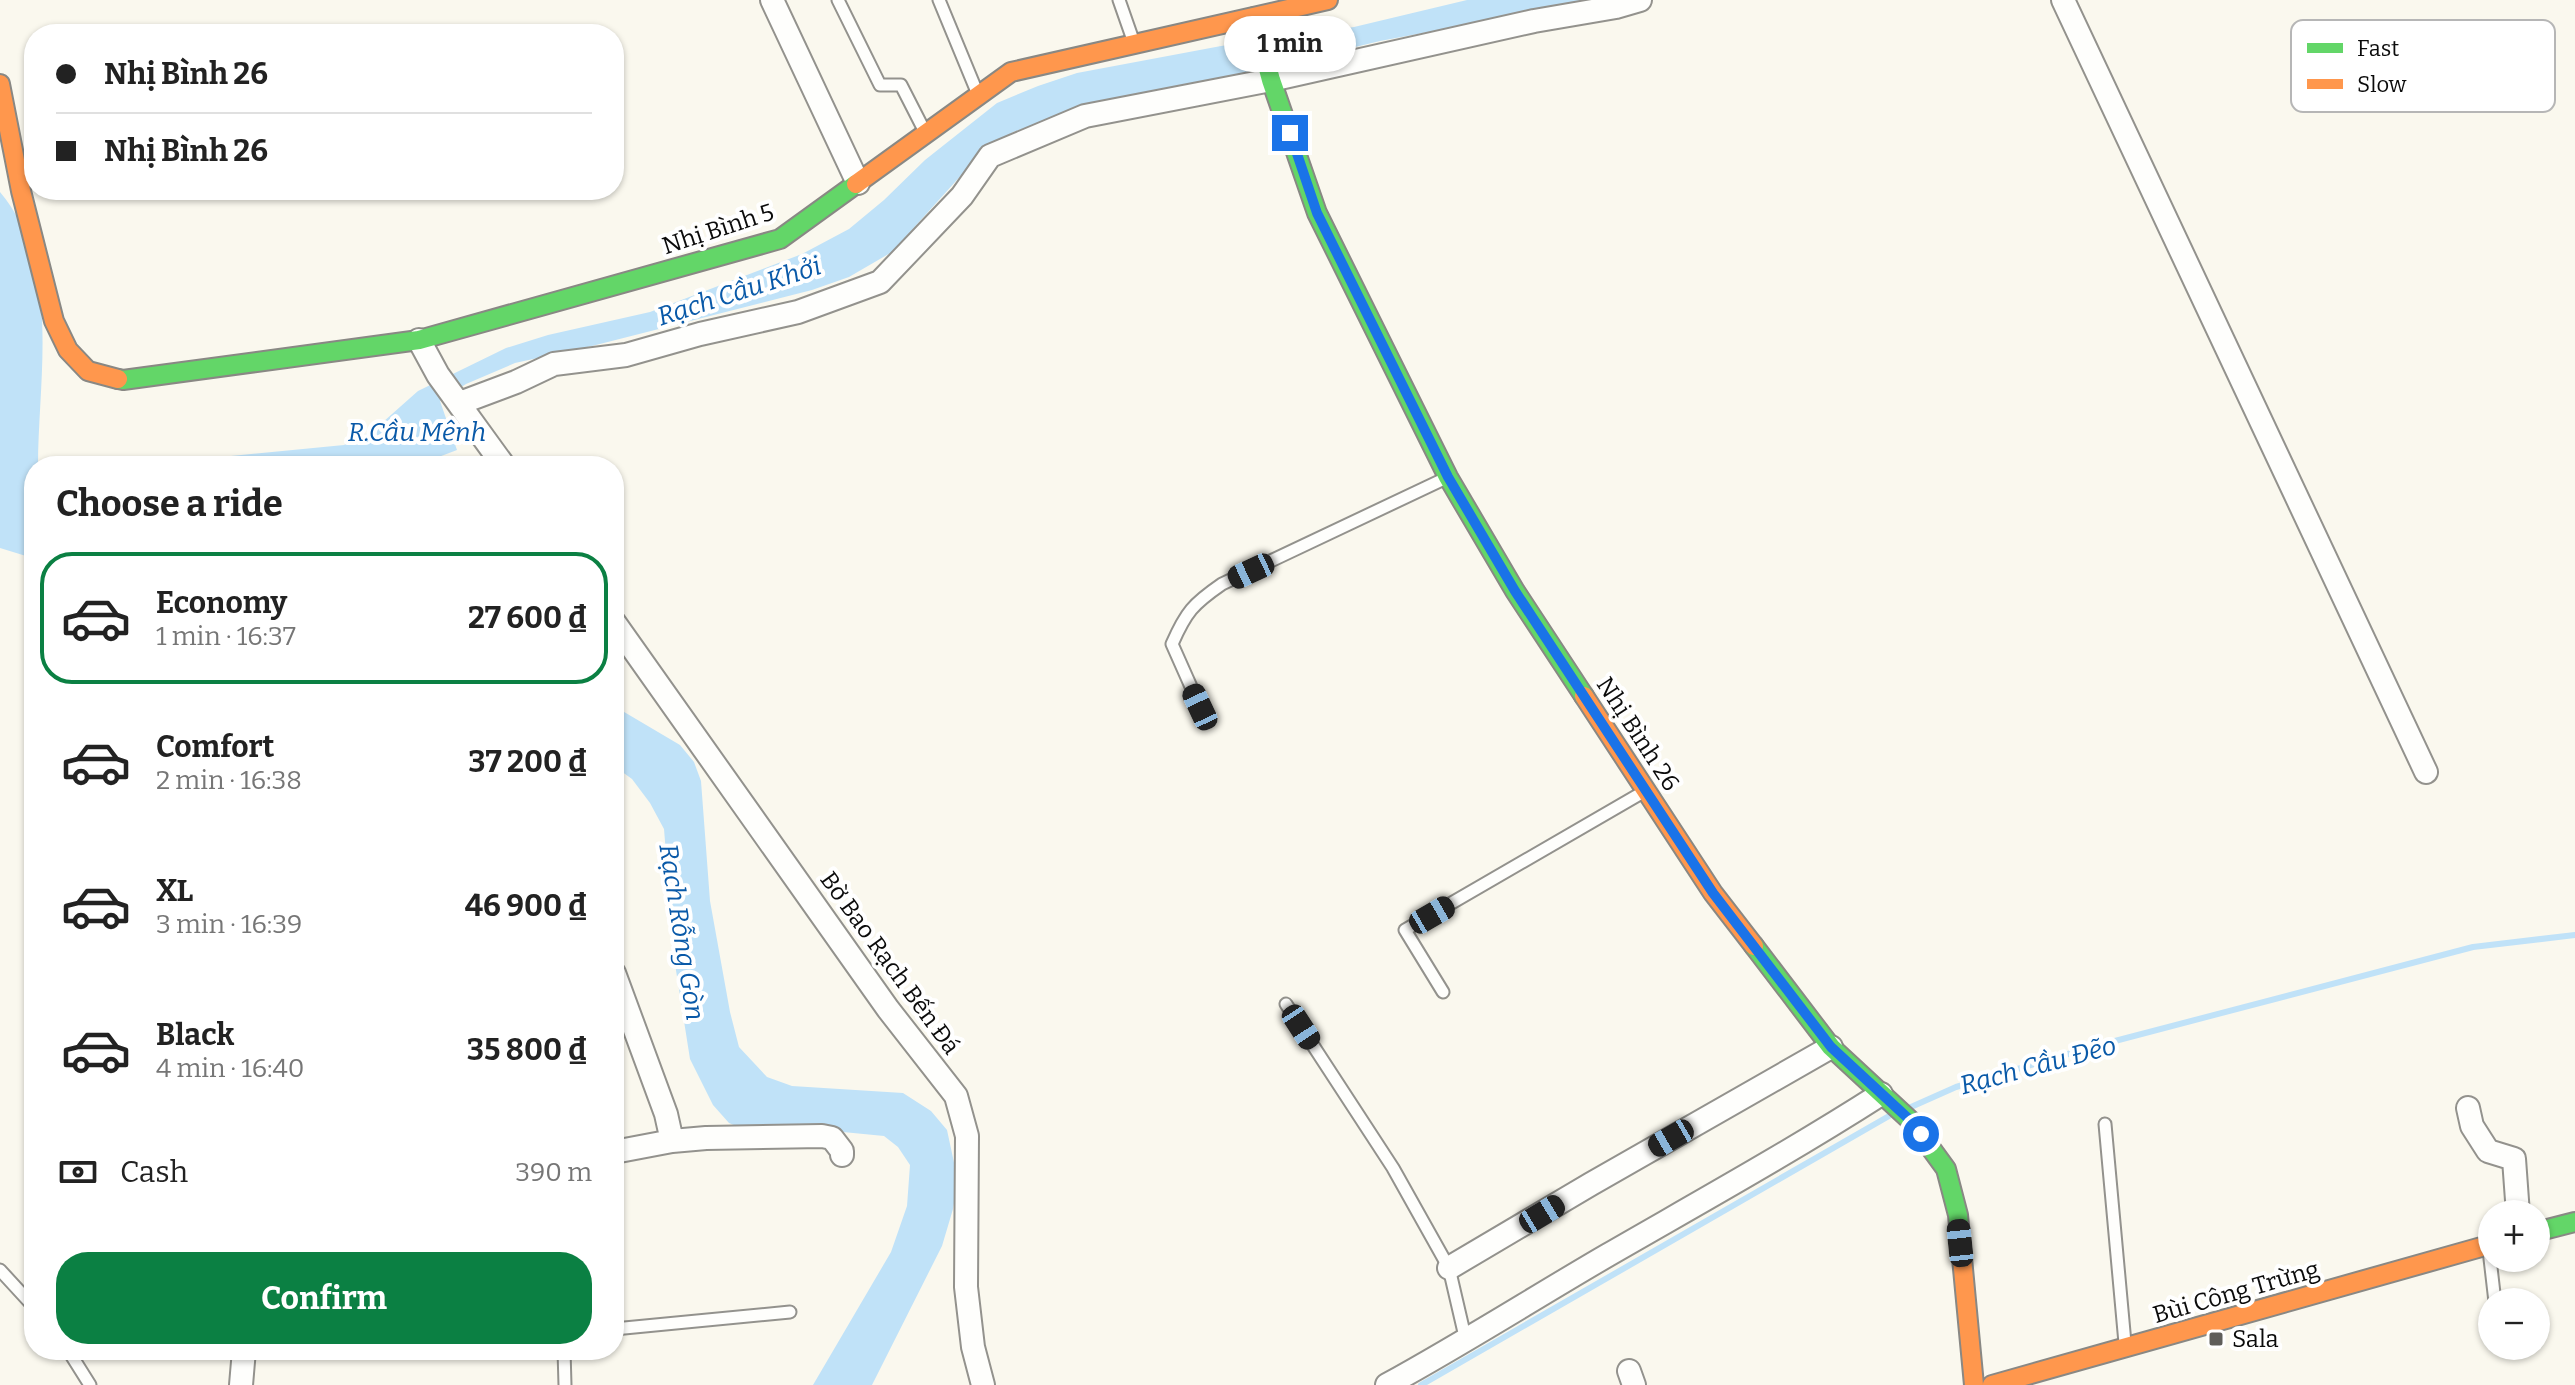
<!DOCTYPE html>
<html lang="en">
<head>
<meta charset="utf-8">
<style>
  body { margin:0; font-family:Bitter,serif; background:#f2f2f2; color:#222; height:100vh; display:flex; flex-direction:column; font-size:30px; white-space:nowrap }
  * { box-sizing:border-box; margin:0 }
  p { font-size:26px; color:#767676 }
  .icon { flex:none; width:44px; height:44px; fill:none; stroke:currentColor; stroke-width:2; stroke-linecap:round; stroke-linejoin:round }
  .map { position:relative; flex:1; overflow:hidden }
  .drawer { position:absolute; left:24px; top:456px; width:600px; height:904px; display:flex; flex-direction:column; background:#fff; border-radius:32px; box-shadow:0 2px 6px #0004 }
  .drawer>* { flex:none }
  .hud { position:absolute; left:24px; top:24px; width:600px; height:176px; border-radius:32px; box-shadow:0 2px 6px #0004; display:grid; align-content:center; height:176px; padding:0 32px; background:#fff }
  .controls { position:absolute; left:2478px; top:1200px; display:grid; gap:16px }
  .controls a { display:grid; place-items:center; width:72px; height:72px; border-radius:50%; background:#fff; box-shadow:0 2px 6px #0004; font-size:40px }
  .end { position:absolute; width:36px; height:36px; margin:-18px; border:10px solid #1a73e8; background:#fff; box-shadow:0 0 0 4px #fff }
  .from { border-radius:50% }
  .bubble { position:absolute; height:56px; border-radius:28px; background:#fff; box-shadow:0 2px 6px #0004; font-size:26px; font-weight:700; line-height:56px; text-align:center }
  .car { position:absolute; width:24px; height:48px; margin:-24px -12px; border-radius:10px; box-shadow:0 0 6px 2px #0007; background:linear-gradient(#222 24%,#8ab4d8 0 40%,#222 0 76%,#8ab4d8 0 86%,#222 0) }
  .hud b { display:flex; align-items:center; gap:28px; height:76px; font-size:30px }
  .hud b+b { border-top:2px solid #e0e0e0 }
  .hud i { width:20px; height:20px; background:#222 }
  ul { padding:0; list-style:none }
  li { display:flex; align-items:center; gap:24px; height:132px; margin:0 16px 12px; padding:0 16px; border:4px solid transparent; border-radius:32px }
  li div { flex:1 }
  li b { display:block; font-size:30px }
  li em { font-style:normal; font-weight:700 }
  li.current { border-color:#0b8043 }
  li>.icon { width:72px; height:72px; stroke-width:1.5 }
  h2 { padding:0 32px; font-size:36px; line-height:96px }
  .pay { display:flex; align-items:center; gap:20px; height:88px; padding:0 32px; font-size:30px }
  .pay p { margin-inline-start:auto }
  .primary-button { display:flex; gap:16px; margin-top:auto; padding:16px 32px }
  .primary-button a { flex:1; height:92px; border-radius:32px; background:#0b8043; color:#fff; font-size:32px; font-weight:700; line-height:92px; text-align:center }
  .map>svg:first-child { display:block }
  .water { fill:#c0e2f8 }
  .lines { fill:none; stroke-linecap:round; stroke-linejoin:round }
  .stream { stroke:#c0e2f8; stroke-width:6 }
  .lane-casing { stroke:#93928d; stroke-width:15 }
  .street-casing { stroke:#93928d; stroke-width:26 }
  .fast-casing { stroke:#898884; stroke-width:22 }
  .slow-casing { stroke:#898884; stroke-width:22 }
  .lane { stroke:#fefefc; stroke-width:11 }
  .street { stroke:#fefefc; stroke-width:22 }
  .fast { stroke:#63d668; stroke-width:18 }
  .slow { stroke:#ff974d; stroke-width:18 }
  .route { stroke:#1a73e8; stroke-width:10 }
  .poi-dot { fill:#5f5e5a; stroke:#fff; stroke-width:3 }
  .labels { text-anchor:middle; stroke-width:8; stroke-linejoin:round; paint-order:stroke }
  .street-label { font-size:24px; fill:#0b0b0b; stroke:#fff }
  .poi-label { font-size:24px; fill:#0b0b0b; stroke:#fff; text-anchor:start }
  .water-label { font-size:26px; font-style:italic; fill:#0959a8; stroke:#fff }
  .key { fill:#fff; stroke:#b6b6b6; stroke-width:2 }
  .key-label { font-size:22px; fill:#0b0b0b }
</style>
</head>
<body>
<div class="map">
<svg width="2575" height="1385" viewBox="0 0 2575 1385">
  <rect width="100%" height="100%" fill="#faf8ee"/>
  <path class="water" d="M1467 0H1600L1380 41 1190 87 1071 112 1013 132 983 151 892 252 849 277 812 290 592 346 515 363 466 384 440 401 457 450 415 466H196L221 457 344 445 374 430 418 391 506 348 548 335 650 312 802 254 849 229 884 200 925 160 997 103 1038 86 1077 73 1221 46 1354 27Z
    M0 192C62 265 38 379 38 466H34V556H26L0 548Z
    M614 706 680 745 694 762 701 781 710 901 730 1012 739 1047 767 1077 792 1086 903 1093 931 1111 947 1130 958 1181 953 1209 942 1246 872 1385H813L891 1252 907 1206 910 1165 898 1147 884 1136 843 1132 748 1131 729 1123 713 1105 690 1059 675 964 664 829 650 803 632 779 614 766Z"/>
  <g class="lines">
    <path class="stream" d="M1911 1107 1956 1087 2092 1047 2473 947 2575 935
      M1421 1385 1889 1116"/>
    <defs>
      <path id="lane" d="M838 0 880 85H901L924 130
        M939 0 977 92
        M1119 0 1133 40
        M1200 707 1172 644C1186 612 1193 604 1222 584L1444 479
        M1443 992 1405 930 1645 791
        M1286 1004 1393 1168 1449 1268 1466 1341
        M2105 1124 2125 1343
        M2489 1250 2495 1302
        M0 1270 34 1307
        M614 1329 790 1312
        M68 1350 90 1385
        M564 1350 565 1385"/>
      <path id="street" d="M772 0 858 183
        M2063 0 2426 772
        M419 340 438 375 504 466
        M460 403 516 382 554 364 626 355 700 334 798 312 880 282 962 196 990 156 1085 116 1271 80 1534 21 1616 7 1640 0
        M614 622 888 1009 956 1096 967 1136 966 1287 973 1347 983 1385
        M614 973 666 1114 672 1141 614 1152
        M2468 1108 2472 1126 2488 1151 2514 1159 2518 1214
        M672 1141 706 1138 822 1136 832 1138 842 1151V1155
        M1449 1268 1591 1184 1831 1047
        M1629 1371 1634 1385
        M241 1385 244 1350
        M1387 1385C1462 1344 1534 1298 1608 1255 1700 1202 1792 1151 1881 1094"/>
      <path id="fast" d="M1254 17 1271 80 1317 213 1448 477 1515 591 1584 696
        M118 379 123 380 419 340 780 239 856 184
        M1754 946 1831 1047 1911 1121 1946 1169 1958 1215 1960 1237
        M2536 1232 2575 1222"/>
      <path id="slow" d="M0 84 21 191 54 321 68 350 88 371 118 379
        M856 184 1011 72 1328 0
        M1584 696 1713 893 1754 946
        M1960 1237 1974 1385
        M1992 1385 2492 1244"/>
    </defs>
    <use href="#lane" class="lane-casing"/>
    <use href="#street" class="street-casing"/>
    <use href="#fast" class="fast-casing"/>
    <use href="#slow" class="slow-casing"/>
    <use href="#lane" class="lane"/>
    <use href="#street" class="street"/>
    <use href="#fast" class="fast"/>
    <use href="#slow" class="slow"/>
  </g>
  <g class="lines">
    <path class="route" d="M1290 133 1317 213 1448 477 1515 591 1713 893 1831 1047 1911 1121 1921 1134"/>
  </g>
  <rect class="poi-dot" x="2208" y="1331" width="16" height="16" rx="4"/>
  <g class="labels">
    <g class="street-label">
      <text transform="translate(718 229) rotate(-18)" y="8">Nhị Bình 5</text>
      <text transform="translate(1638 734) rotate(57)" y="8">Nhị Bình 26</text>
      <text transform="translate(890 963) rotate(54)" y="8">Bờ Bao Rạch Bến Đá</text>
      <text transform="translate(2236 1292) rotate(-16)" y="8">Bùi Công Trừng</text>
    </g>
    <g class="poi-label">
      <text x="2232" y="1347">Sala</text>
    </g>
    <g class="water-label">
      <text transform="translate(739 291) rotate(-18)" y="9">Rạch Cầu Khởi</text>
      <text x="417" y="441">R.Cầu Mênh</text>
      <text transform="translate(682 932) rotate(81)" y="9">Rạch Rỗng Gòn</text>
      <text transform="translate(2038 1065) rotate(-15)" y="9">Rạch Cầu Đẽo</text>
    </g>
  </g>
  <rect x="2291" y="20" width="264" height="92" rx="12" class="key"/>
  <rect x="2307" y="43" width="36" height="10" fill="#63d668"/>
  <rect x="2307" y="79" width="36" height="10" fill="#ff974d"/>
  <g class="key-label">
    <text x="2357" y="56">Fast</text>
    <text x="2357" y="92">Slow</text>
  </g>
</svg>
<div class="controls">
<a>+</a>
<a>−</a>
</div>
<i class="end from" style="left:1921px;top:1134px"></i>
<i class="end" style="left:1290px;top:133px"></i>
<div class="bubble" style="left:1224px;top:16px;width:132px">1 min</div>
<i class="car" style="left:1251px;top:571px;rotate:245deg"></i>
<i class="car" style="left:1200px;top:707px;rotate:335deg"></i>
<i class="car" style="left:1432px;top:915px;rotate:60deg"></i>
<i class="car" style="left:1301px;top:1027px;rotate:147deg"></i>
<i class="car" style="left:1671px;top:1138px;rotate:240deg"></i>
<i class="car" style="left:1542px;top:1214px;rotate:59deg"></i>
<i class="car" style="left:1960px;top:1243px;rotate:354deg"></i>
<div class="hud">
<b><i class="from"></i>Nhị Bình 26</b>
<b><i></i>Nhị Bình 26</b>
</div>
<section class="drawer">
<h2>Choose a ride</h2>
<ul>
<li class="current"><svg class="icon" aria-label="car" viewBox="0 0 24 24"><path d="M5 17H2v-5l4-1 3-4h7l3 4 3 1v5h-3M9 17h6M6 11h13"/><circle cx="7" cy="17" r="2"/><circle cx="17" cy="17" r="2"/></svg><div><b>Economy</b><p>1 min · 16:37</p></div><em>27 600 ₫</em></li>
<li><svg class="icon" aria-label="car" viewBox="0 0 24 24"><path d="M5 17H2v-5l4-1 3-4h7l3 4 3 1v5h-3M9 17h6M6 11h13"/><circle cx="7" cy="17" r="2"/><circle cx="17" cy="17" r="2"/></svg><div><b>Comfort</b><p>2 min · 16:38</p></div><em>37 200 ₫</em></li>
<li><svg class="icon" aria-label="car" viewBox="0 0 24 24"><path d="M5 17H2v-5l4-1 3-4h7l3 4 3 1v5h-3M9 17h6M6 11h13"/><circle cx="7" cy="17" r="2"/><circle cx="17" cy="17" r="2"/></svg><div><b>XL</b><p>3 min · 16:39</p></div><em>46 900 ₫</em></li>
<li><svg class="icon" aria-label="car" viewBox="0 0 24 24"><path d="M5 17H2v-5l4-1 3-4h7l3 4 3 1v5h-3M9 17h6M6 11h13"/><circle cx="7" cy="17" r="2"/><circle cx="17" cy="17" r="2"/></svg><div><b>Black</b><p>4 min · 16:40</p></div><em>35 800 ₫</em></li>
</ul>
<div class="pay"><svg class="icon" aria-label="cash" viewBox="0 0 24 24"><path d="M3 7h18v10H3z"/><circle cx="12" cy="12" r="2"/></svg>Cash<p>390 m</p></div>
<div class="primary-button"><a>Confirm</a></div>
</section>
</div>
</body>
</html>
